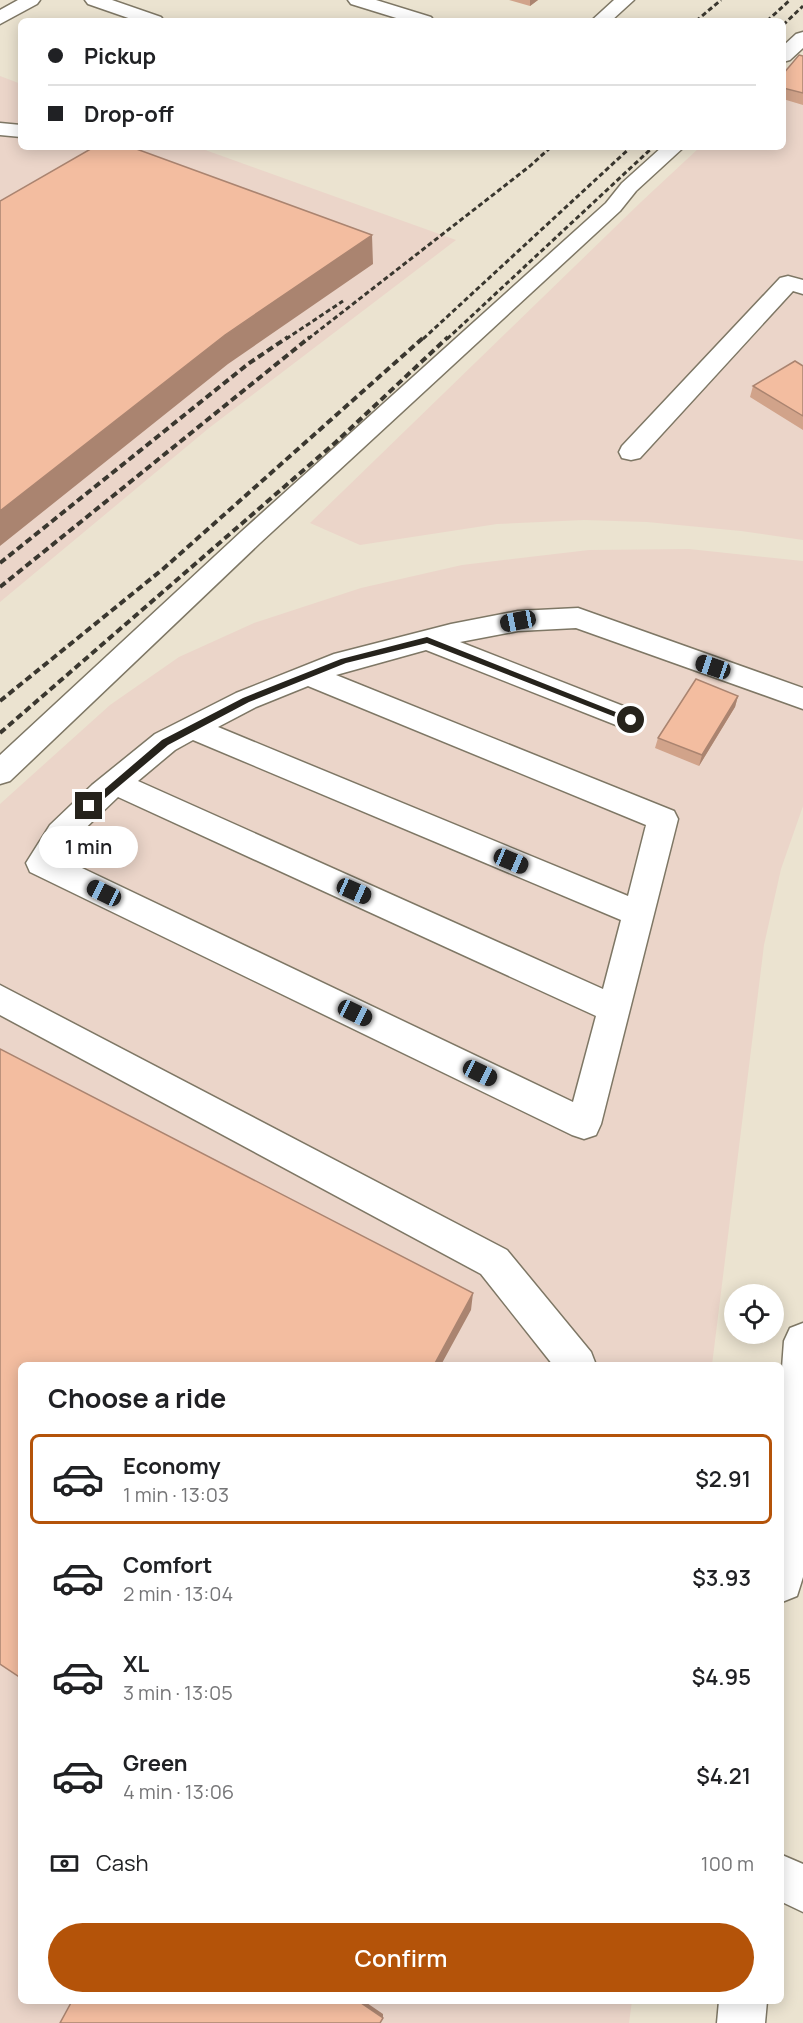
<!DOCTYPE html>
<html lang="en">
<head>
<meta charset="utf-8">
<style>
  body { margin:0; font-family:Manrope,sans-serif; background:#f6f6f6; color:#202124; height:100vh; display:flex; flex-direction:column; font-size:22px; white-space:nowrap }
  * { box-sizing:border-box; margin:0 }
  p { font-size:20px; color:#757577 }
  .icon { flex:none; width:33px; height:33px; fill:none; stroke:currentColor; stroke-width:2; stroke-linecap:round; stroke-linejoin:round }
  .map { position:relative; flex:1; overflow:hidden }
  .sheet { position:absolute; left:18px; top:1362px; width:766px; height:642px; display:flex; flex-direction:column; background:#fff; border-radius:9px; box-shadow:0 3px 15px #0003 }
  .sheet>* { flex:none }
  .top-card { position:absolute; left:18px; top:18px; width:768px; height:132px; border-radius:9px; box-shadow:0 3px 15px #0003; display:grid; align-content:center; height:132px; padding:0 30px; background:#fff }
  .controls { position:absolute; left:724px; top:1284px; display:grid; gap:12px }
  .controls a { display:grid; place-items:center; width:60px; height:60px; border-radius:50%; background:#fff; box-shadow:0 3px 15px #0003; font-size:30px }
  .end { position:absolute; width:27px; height:27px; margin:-14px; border:8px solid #26231c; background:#fff; box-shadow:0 0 0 3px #fff }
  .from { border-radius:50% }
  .bubble { position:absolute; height:42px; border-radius:21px; background:#fff; box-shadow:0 3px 15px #0003; font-size:20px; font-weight:600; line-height:42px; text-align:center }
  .car { position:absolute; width:18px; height:36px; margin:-18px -9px; border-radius:8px; box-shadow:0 0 4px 2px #0007; background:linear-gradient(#222 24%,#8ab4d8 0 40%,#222 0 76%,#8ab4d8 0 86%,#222 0) }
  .top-card b { display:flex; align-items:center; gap:21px; height:57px; font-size:22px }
  .top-card b+b { border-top:2px solid #e0e0e0 }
  .top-card i { width:15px; height:15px; background:#202124 }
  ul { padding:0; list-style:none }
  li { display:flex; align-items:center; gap:18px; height:90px; margin:0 12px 9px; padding:0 18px; border:3px solid transparent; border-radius:9px }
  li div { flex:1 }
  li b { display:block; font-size:22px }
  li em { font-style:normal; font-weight:600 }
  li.active { border-color:#b45309 }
  li>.icon { width:54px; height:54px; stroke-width:1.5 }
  h2 { padding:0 30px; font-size:27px; line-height:72px }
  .pay { display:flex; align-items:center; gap:15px; height:66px; padding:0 30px; font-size:22px }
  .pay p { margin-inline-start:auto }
  .primary-button { display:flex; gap:12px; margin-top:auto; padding:12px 30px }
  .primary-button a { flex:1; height:69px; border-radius:36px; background:#b45309; color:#fff; font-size:24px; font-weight:600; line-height:69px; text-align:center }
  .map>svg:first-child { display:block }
  .industrial { fill:#ebd5c9 }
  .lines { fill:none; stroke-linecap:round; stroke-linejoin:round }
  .minor-casing { stroke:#7e7765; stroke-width:3 }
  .minor { fill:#fff; fill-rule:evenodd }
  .rail-far1 { stroke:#3a372f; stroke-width:3; stroke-dasharray:5 3; stroke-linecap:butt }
  .rail { stroke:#3a372f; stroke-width:4; stroke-dasharray:7 4; stroke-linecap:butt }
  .wall { fill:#d1a38a }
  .shaded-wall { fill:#aa8470 }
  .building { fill:#f3bda0; stroke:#aa8470; stroke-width:1.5 }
  .route { fill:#26231c }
</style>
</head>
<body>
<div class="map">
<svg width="803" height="2023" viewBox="0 0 803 2023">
  <rect width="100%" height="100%" fill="#ebe3d0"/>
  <path class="industrial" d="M803 56V540L741 531 647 522 584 520 497 524 360 545 310 523 641 202 700 147H783V71Z
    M0 76 21 84V147H197L456 240 209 428 0 602Z
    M689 549 803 561V806L781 869 764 945 712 1365H21V2001H632L629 2023H0V804L110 705 179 657 254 623 361 588 462 565 589 550Z"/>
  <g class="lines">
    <defs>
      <path id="minor" d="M18 0H40L37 4 0 24V10Z
        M85 0H112L161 17 164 21H137L88 4Z
        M348 0H376L431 17 434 21H406L351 4Z
        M614 0H634L611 21H591Z
        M803 32V48L790 60 783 62V46L796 34Z
        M0 123 21 125V137L0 135Z
        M662 147H684L636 191 620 211 260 543 10 781 0 784V755L242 531 606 203 622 183Z
        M788 276 803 280V294L793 291 640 458 631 460 622 458 619 452 622 446 780 278Z
        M578 608 803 688V709L576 628 518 631 460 642 641 713 645 720 641 727 631 731 621 727 426 650 336 675 674 811 678 819 601 1124 596 1135 584 1139 572 1135 30 872 26 863 50 825 92 785 155 734 236 693 334 654 451 624 518 611ZM308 686 646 825 628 896 218 727 256 707ZM193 740 621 920 603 989 138 781 175 750ZM118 797 596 1016 573 1102 61 858 72 841Z
        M0 985 507 1250 591 1352 596 1365H553L481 1274 0 1015Z
        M803 1323V1577L797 1596 782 1602V1368L784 1341 790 1328Z
        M782 1855 803 1864V1912L782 1902Z
        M719 2001H767L765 2023H717Z"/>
    </defs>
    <use href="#minor" class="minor-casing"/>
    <use href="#minor" class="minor"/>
    <path class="rail-far1" d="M696 21 721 0
      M767 21 790 0
      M783 25 803 6
      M286 339 343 301
      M308 339 530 166 551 147
      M423 339 631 147
      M447 339 653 147"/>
    <path class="rail" d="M0 563 248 364 288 337
      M0 587 310 337
      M0 701 163 569 424 337
      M0 733 336 442 448 337"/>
  </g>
  <path class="wall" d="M509 0H538L530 6Z
    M803 56V105L783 99V74Z
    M803 366V430L750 397 753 386Z
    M738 696 735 707 699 766 655 748 658 738Z"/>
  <path class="shaded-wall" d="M530 0H538L530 6Z
    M372 235 373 264 228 364 0 546V511L225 335Z
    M738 696 735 707 699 766 702 755Z
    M473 1293 471 1310 441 1365H434Z
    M358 2001H364L383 2014V2018Z"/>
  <path class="building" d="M799 55 803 56V93L783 88V74Z
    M94 147H131L372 235 225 335 0 511V201Z
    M795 361 803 366V416L753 386Z
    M696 679 738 696 702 755 658 738Z
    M0 1049 473 1293 434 1365H21V1678L0 1664Z
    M72 2001H358L383 2018 380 2023H60Z"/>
  <path class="route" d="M427 637 636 720 628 722 427 643 346 663 249 702 168 745 92 809 89 810 85 806 162 740 243 698 341 659Z"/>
</svg>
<div class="controls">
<a><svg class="icon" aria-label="locate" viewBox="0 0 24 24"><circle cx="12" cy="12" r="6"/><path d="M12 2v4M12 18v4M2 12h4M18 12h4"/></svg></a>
</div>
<i class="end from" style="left:631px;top:720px"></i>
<i class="end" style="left:89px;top:806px"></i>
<div class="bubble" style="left:39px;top:826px;width:99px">1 min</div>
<i class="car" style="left:518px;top:621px;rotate:259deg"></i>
<i class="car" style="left:713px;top:667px;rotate:289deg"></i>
<i class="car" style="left:511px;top:861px;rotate:113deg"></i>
<i class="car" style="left:354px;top:891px;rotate:114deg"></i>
<i class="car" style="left:104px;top:893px;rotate:296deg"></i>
<i class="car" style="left:355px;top:1013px;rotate:116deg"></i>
<i class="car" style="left:480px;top:1073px;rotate:116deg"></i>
<div class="top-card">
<b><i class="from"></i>Pickup</b>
<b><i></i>Drop-off</b>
</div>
<section class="sheet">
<h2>Choose a ride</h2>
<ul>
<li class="active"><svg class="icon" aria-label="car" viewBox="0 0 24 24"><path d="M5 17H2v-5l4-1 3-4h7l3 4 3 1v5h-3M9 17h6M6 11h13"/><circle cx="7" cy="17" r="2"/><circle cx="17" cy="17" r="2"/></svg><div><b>Economy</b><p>1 min · 13:03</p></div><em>$2.91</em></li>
<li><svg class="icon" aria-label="car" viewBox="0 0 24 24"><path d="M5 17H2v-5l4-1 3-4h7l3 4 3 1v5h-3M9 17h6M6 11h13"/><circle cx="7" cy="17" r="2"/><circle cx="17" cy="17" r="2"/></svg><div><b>Comfort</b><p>2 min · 13:04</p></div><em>$3.93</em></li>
<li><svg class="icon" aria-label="car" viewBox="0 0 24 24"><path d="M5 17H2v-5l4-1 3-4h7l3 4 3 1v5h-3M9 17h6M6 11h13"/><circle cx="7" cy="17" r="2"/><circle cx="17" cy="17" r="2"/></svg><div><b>XL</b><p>3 min · 13:05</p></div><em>$4.95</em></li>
<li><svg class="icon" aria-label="car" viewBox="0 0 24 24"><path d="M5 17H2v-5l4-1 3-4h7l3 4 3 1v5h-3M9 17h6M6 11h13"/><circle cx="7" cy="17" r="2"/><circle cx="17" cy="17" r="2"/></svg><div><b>Green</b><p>4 min · 13:06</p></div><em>$4.21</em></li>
</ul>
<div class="pay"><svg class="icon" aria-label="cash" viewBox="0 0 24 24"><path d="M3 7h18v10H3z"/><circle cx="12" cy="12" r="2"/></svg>Cash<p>100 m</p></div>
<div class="primary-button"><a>Confirm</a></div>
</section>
</div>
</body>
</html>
